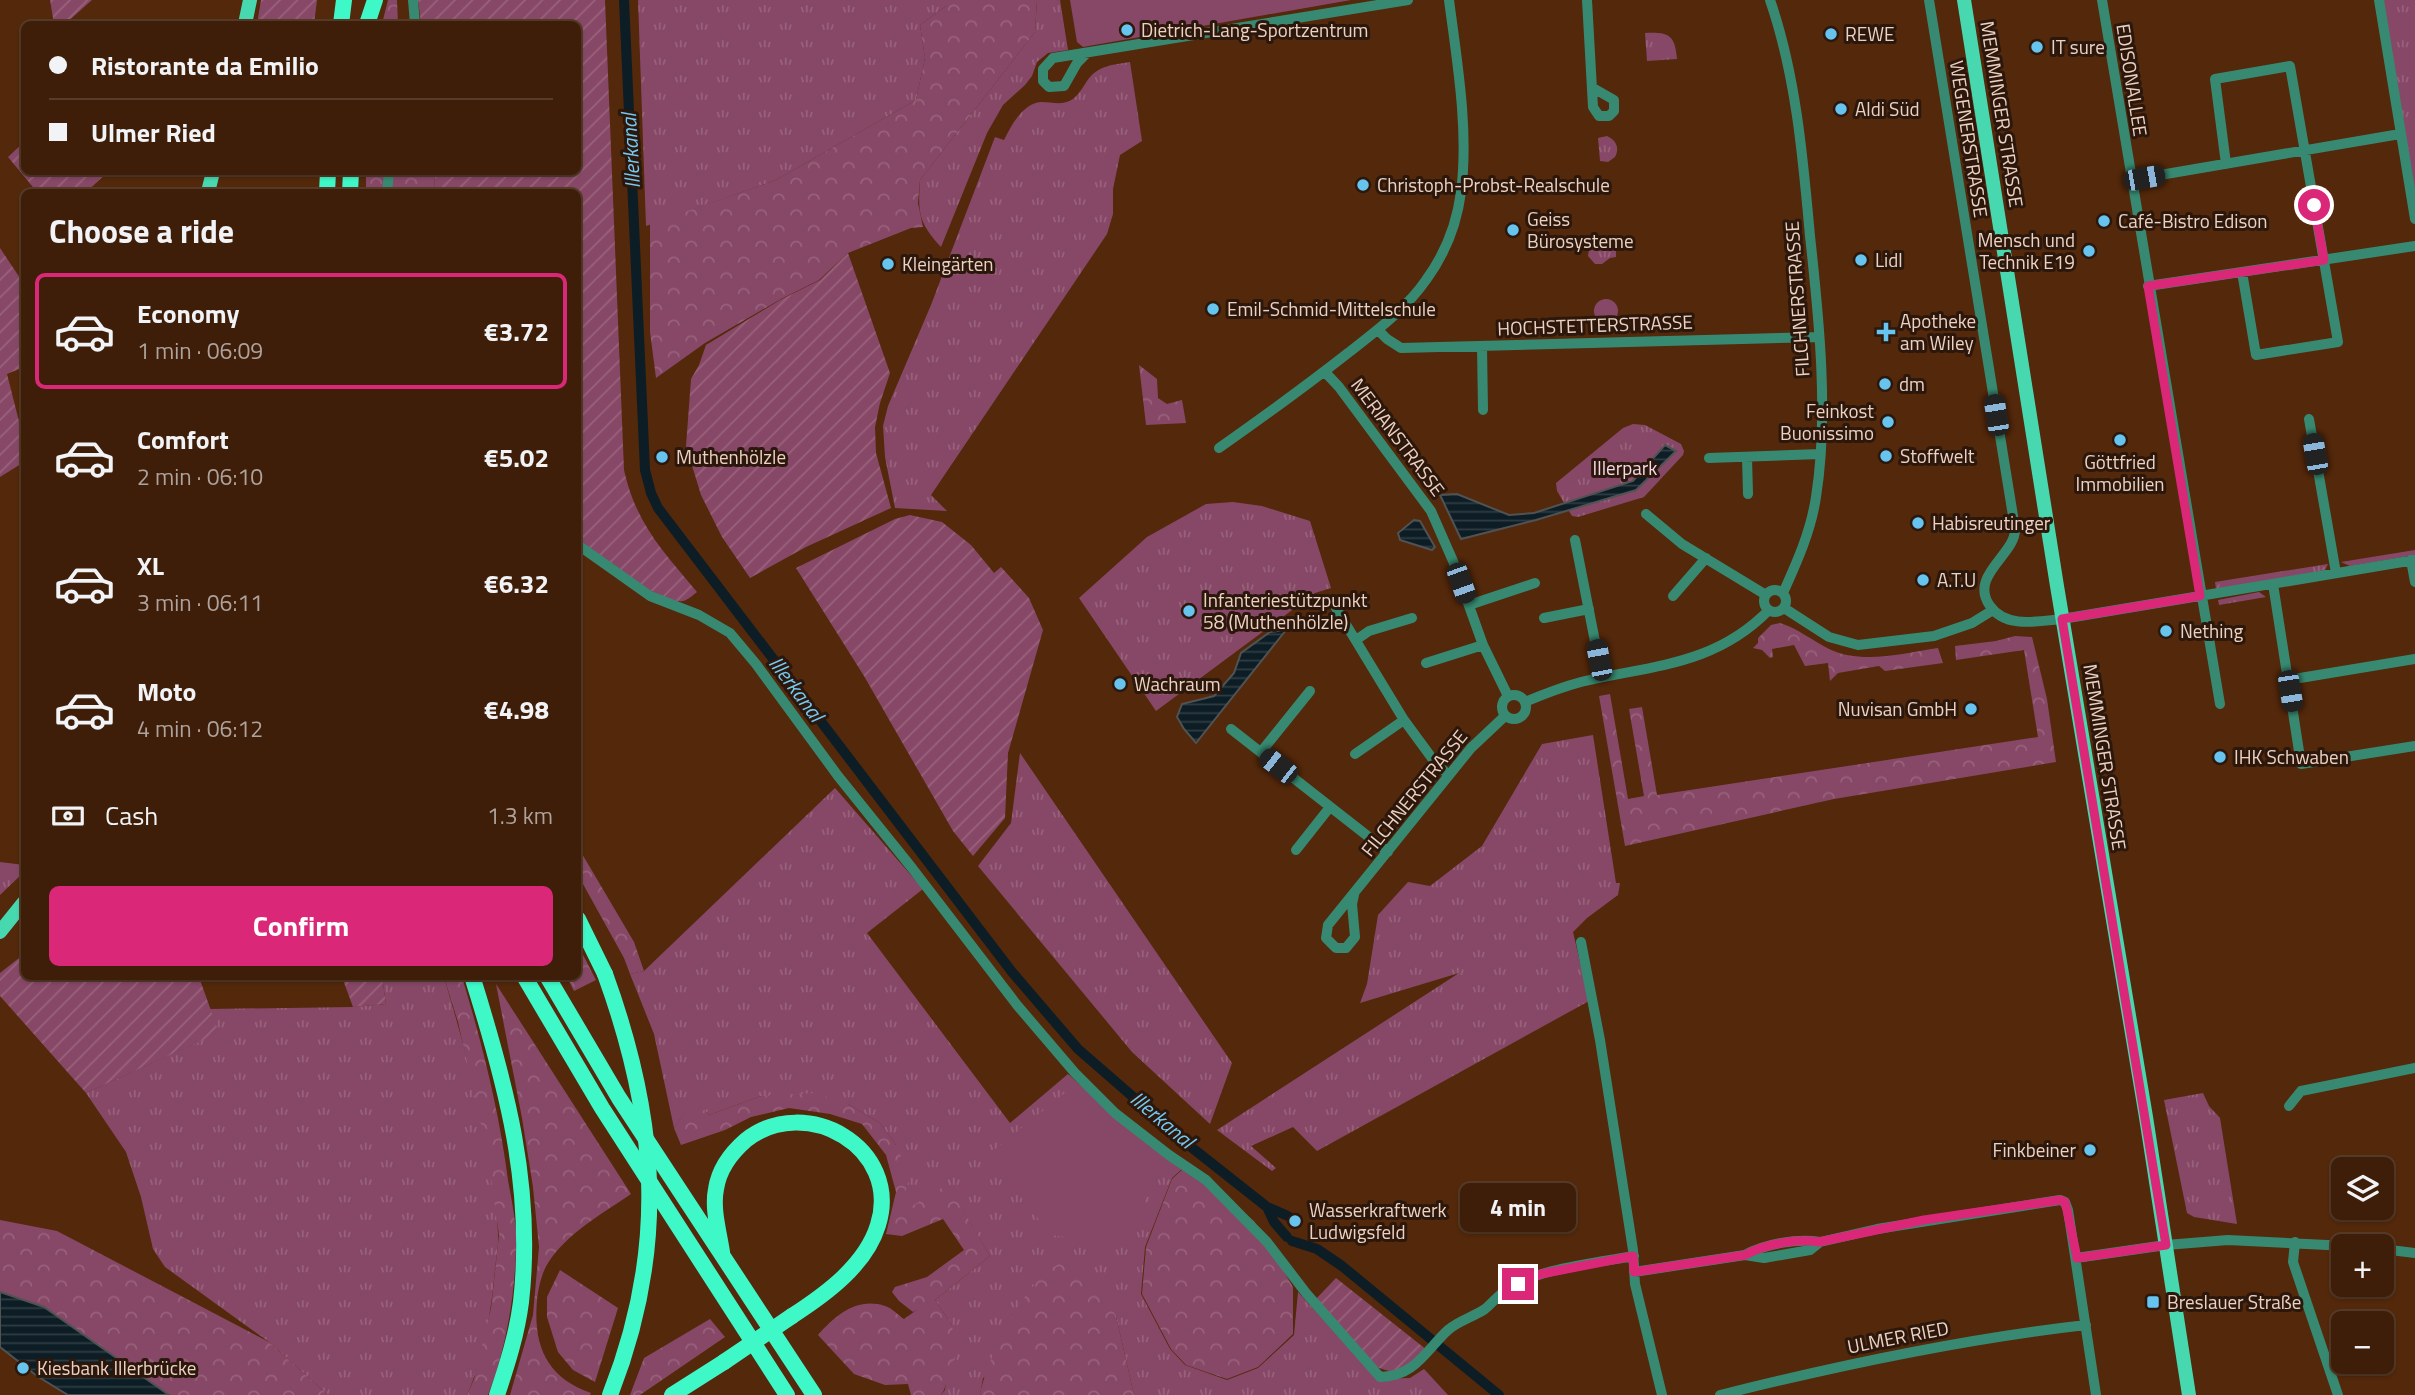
<!DOCTYPE html>
<html lang="en">
<head>
<meta charset="utf-8">
<style>
  body { margin:0; font-family:"Titillium Web",sans-serif; background:#492b16; color:#f1f3f6; height:100vh; display:flex; flex-direction:column; font-size:26px; white-space:nowrap }
  * { box-sizing:border-box; margin:0 }
  p { font-size:23px; color:#ada29c }
  .icon { flex:none; width:38px; height:38px; fill:none; stroke:currentColor; stroke-width:2; stroke-linecap:round; stroke-linejoin:round }
  .map { position:relative; flex:1; overflow:hidden }
  .panel { position:absolute; left:21px; top:189px; width:560px; height:791px; display:flex; flex-direction:column; background:#3e1e08; border-radius:10px; box-shadow:0 2px 5px #0004,0 0 0 2px #573c29 }
  .panel>* { flex:none }
  .guide { position:absolute; left:21px; top:21px; width:560px; height:154px; border-radius:10px; box-shadow:0 2px 5px #0004,0 0 0 2px #573c29; display:grid; align-content:center; height:154px; padding:0 28px; background:#3e1e08 }
  .buttons { position:absolute; left:2331px; top:1157px; display:grid; gap:14px }
  .buttons a { display:grid; place-items:center; width:63px; height:63px; border-radius:10px; background:#3e1e08; box-shadow:0 2px 5px #0004,0 0 0 2px #573c29; font-size:35px }
  .end { position:absolute; width:32px; height:32px; margin:-16px; border:9px solid #db2777; background:#fff; box-shadow:0 0 0 4px #fff }
  .from { border-radius:50% }
  .bubble { position:absolute; height:49px; border-radius:10px; background:#3e1e08; box-shadow:0 2px 5px #0004,0 0 0 2px #573c29; font-size:23px; font-weight:700; line-height:49px; text-align:center }
  .car { position:absolute; width:21px; height:42px; margin:-21px -10px; border-radius:9px; box-shadow:0 0 5px 2px #0007; background:linear-gradient(#222 24%,#8ab4d8 0 40%,#222 0 76%,#8ab4d8 0 86%,#222 0) }
  .guide b { display:flex; align-items:center; gap:24px; height:66px; font-size:26px }
  .guide b+b { border-top:2px solid #573c29 }
  .guide i { width:18px; height:18px; background:#f1f3f6 }
  ul { padding:0; list-style:none }
  li { display:flex; align-items:center; gap:21px; height:116px; margin:0 14px 10px; padding:0 14px; border:4px solid transparent; border-radius:10px }
  li div { flex:1 }
  li b { display:block; font-size:26px }
  li em { font-style:normal; font-weight:700 }
  li.selected { border-color:#db2777 }
  li>.icon { width:63px; height:63px; stroke-width:1.5 }
  h2 { padding:0 28px; font-size:32px; line-height:84px }
  .pay { display:flex; align-items:center; gap:18px; height:77px; padding:0 28px; font-size:26px }
  .pay p { margin-inline-start:auto }
  .button { display:flex; gap:14px; margin-top:auto; padding:14px 28px }
  .button a { flex:1; height:80px; border-radius:10px; background:#db2777; color:#fff; font-size:28px; font-weight:700; line-height:80px; text-align:center }
  .map>svg:first-child { display:block }
  .grass { fill:url(#grass-tufts) }
  .forest { fill:url(#forest-crowns) }
  .garden { fill:url(#garden-furrows) }
  .pitch { fill:#874867 }
  .water { fill:url(#water-rules); stroke:#505354; stroke-width:2 }
  .lines { fill:none; stroke-linecap:round; stroke-linejoin:round }
  .canal { stroke:#0c1d25; stroke-width:10 }
  .minor { stroke:#378a71; stroke-width:10 }
  .major { stroke:#48d8af; stroke-width:14 }
  .highway { stroke:#3ff8c7; stroke-width:16 }
  .highway-bridge { stroke:#3ff8c7; stroke-width:16 }
  .route { stroke:#db2777; stroke-width:9 }
  .poi-dot { fill:#67c4ef; stroke:#2b170c; stroke-width:2.5 }
  .labels { text-anchor:middle; stroke-width:6; stroke-linejoin:round; paint-order:stroke }
  .poi-label { font-size:19px; fill:#edd1c1; stroke:#2b170c; text-anchor:start }
  .street-label { font-size:19px; fill:#edd1c1; stroke:#2b170c }
  .park-label { font-size:19px; fill:#f4d8e4; stroke:#2b170c }
  .water-label { font-size:21px; font-style:italic; fill:#74caf3; stroke:#2b170c }
</style>
</head>
<body>
<div class="map">
<svg width="2415" height="1395" viewBox="0 0 2415 1395">
  <defs>
    <pattern id="grass-tufts" width="24" height="20" patternUnits="userSpaceOnUse" patternTransform="scale(1.75)"><rect width="24" height="20" fill="#874867"/><path d="M3 7l-1-3M5 7V3M7 7l1-3M15 17l-1-3M17 17v-4M19 17l1-3" fill="none" stroke="#98617b"/></pattern>
    <pattern id="forest-crowns" width="20" height="18" patternUnits="userSpaceOnUse" patternTransform="scale(1.75)"><rect width="20" height="18" fill="#874867"/><path d="M2 6a3 3 0 1 1 6 0M12 15a3 3 0 1 1 6 0" fill="none" stroke="#98617b"/></pattern>
    <pattern id="garden-furrows" width="10" height="10" patternUnits="userSpaceOnUse" patternTransform="scale(1.75)"><rect width="10" height="10" fill="#874867"/><path d="M-1 1l2-2M0 10L10 0M9 11l2-2" fill="none" stroke="#98617b"/></pattern>
    <pattern id="water-rules" width="6" height="5" patternUnits="userSpaceOnUse" patternTransform="scale(1.75)"><rect width="6" height="5" fill="#0c1d25"/><path d="M0 2.5h6" fill="none" stroke="#303d43"/></pattern>
  </defs>
  <rect width="100%" height="100%" fill="#53280b"/>
  <path class="grass" d="M638 0H946V6L920 25 925 58 916 100 776 180 646 226Z
    M1037 0H1060L1068 50 1048 53 1037 62 1032 76 1025 85 1003 105 987 133 941 247C918 222 918 213 920 180L1035 32Z
    M2383 0H2415V191Z
    M1645 33C1669 32 1675 35 1677 59L1647 61Z
    M1130 62 1142 141 1120 155 1113 189V214L1107 234 931 495 947 511 895 508 885 457 883 426 888 406 931 305 995 137 1004 140C1011 126 1023 103 1041 102 1052 102 1063 106 1073 99 1079 94 1083 87 1087 81 1098 65 1113 65 1130 62Z
    M1607 136C1616 140 1620 148 1615 157L1608 162 1600 161 1598 138Z
    M1601 243 1610 249H1616V257L1610 258 1602 264H1595L1588 256 1589 249 1594 244Z
    M1594 311a12 12 0 1 1 24 0a12 12 0 1 1-24 0Z
    M1633 424 1645 425 1681 444 1684 451 1683 455 1644 497 1578 517 1572 516 1557 491 1556 483 1623 428Z
    M1233 502 1262 506 1310 521 1331 588 1315 593 1156 711 1079 598 1147 537 1206 504Z
    M2415 550V555L2350 566 2341 562Z
    M2328 564 2325 570 2321 571 2216 589 2215 582Z
    M2259 592 2266 597 2219 605 2218 600Z
    M1593 735 1616 883H1620L1618 895 1587 918 1573 932 1589 1001 1317 1151 1293 1127 1251 1146 1276 1168 1272 1171 1217 1130 1459 973 1360 1003 1367 984 1378 915 1408 882 1430 886 1482 846 1542 744Z
    M1020 753 1232 1063 1210 1124 1132 1052 978 866 1011 823Z
    M835 788 923 889 867 933 1010 1123 1068 1074 1111 1113 1183 1168 1172 1178 1145 1247 1141 1294 1170 1349 1185 1365 1227 1380 1258 1368 1294 1335 1298 1292 1378 1379 1410 1378 1424 1369 1448 1395H1134L1116 1316 983 1378 980 1395H941L945 1390 952 1325 935 1300 990 1256 948 1185 899 1215 896 1145 880 1123 848 1104 761 1096 709 1115 694 1100 674 1128 654 1034 630 974 644 971Z
    M0 862 24 865 21 870 23 873 0 895Z
    M382 977H444C467 1055 494 1151 498 1233 499 1245 496 1258 495 1270 491 1312 484 1357 467 1395H328L269 1342 165 1267 153 1249 141 1197 126 1152 86 1093 218 1033 209 1009 353 1007 386 1004Z
    M2203 1093 2209 1106 2220 1118 2237 1224 2194 1217 2187 1213 2164 1100Z"/>
  <path class="forest" d="M388 0H397L398 24H382Z
    M946 0H1037L1035 32 920 180 918 203 923 227 911 228 848 253 819 280 781 299 705 343 656 378 650 332V224L776 180 916 100 925 58 920 25 946 6Z
    M366 172H435L434 192H366Z
    M1139 365 1157 379 1158 398 1167 404 1182 400 1186 423 1146 425Z
    M1780 623C1797 628 1813 641 1829 649 1862 665 1904 653 1938 648L1943 663 1885 671 1879 666 1838 673 1830 681 1828 663 1805 666 1794 645 1772 649 1773 657 1770 658 1762 650 1753 648 1758 643V638L1771 625Z
    M2015 636 2032 637 2047 699 2056 762 1834 799 1625 846 1599 696 1610 694 1628 799 1644 796 1629 709 1642 707 1657 795 2038 737 2024 650 1956 660 1955 646 1996 641Z
    M578 847 634 942 644 971 630 974 624 958 578 875Z
    M578 945 596 980 574 991 567 977 578 976Z
    M444 977H462C482 1043 499 1110 508 1180 511 1197 515 1215 516 1233 517 1285 507 1347 488 1395H467L474 1379 491 1308 499 1235 487 1151 458 1022Z
    M496 984 631 1194C602 1214 567 1233 548 1263 542 1272 538 1289 537 1300 533 1345 546 1377 591 1393L590 1395H510L533 1315 539 1247 533 1187 522 1118Z
    M815 1093 848 1104 880 1123 896 1145 910 1176 899 1214 948 1184 990 1256 935 1300 952 1325 956 1353 944 1390 941 1395H911L908 1384 885 1385 854 1374 818 1335C836 1315 857 1297 885 1306 892 1308 898 1315 904 1319L918 1309 913 1312 899 1301 892 1292 895 1287 927 1277 964 1250 943 1219 902 1236 886 1234 896 1192 886 1155 862 1124 830 1114 789 1108 751 1117 725 1130 681 1145 674 1128 694 1099 709 1115 761 1096Z
    M1184 1168 1254 1221 1293 1287V1334L1258 1367 1227 1379 1186 1365 1171 1349 1142 1294 1146 1247 1172 1179Z
    M0 1220 57 1231 269 1342 328 1395H169L44 1307 0 1292Z
    M1067 1257 1085 1266 1116 1316 1134 1395H980C985 1365 1015 1304 1037 1282 1046 1273 1057 1265 1067 1257Z
    M560 1270 618 1308 595 1382 573 1370 558 1352 547 1317V1297Z
    M710 1319 725 1337 640 1395H630L644 1358Z"/>
  <path class="garden" d="M50 0H92L65 24H54Z
    M261 0H317L314 24H257Z
    M418 0H605L624 470C636 524 663 551 697 592 693 595 688 600 683 601 659 605 599 554 578 539V192H434L435 172H578V24H421Z
    M24 142V172H108L86 192H37L8 157Z
    M0 248 24 284V367L7 374 24 441V462L0 477Z
    M848 253 890 373 880 403 875 427 876 453 891 508 806 547 750 578 722 537 701 495 686 446 691 379 699 365 706 345 780 300 820 280Z
    M910 515 942 522 971 545 994 573 1001 567 1029 598 1043 630 1008 753 1005 818 973 856 953 831 864 676 796 568 895 519Z
    M24 954V976L199 977 219 1033 86 1093 0 996V973Z
    M342 977H382L386 1004 353 1007Z
    M1336 1278 1427 1350 1415 1362 1392 1372 1376 1367 1316 1299Z"/>
  <path class="pitch" d="M1070 0H1351L1083 47 1077 42Z
    M1071 1088 1106 1123 1161 1170 1122 1245 1051 1235 988 1155Z"/>
  <path class="water" d="M1665 445 1676 451 1636 490 1536 520 1461 539 1440 495 1457 494 1509 515 1534 513 1633 481Z
    M1414 520 1420 521 1435 547 1432 550 1400 540 1398 533Z
    M1286 630 1196 743 1184 729 1177 717 1182 704 1214 696 1234 673 1241 653 1270 632Z
    M0 1292 44 1307 169 1395H68L37 1376 0 1347Z"/>
  <g class="lines">
    <path class="canal" d="M624 0 645 470 651 493 658 508 1012 972 1078 1049 1186 1143 1267 1207 1274 1222 1287 1237
      M1267 1207 1288 1216
      M1292 1241 1317 1249 1342 1266 1499 1395"/>
    <path class="minor" d="M413 0 415 24
      M1587 0 1593 107 1599 116H1609L1614 111V100L1593 88
      M1770 0C1796 75 1803 158 1810 236 1819 318 1829 416 1816 497 1811 531 1797 562 1783 593
      M1929 0 2015 528C2017 554 1968 575 1990 606 2006 629 2039 621 2062 619L2415 560
      M2102 0 2220 704
      M2379 0 2415 219
      M1087 53 1077 63 1064 86 1049 87 1043 81V69L1053 58 1408 0
      M2226 164 2215 79 2290 66 2338 342 2256 355 2242 272
      M2131 180 2400 134
      M387 192 389 172
      M2148 286 2415 246
      M1378 330 1387 339 1401 348 1819 337
      M1482 346 1483 410
      M1325 372 1339 387 1431 511 1453 561 1483 645 1508 696
      M2309 419 2336 573
      M1219 448C1263 417 1306 386 1348 353 1376 331 1406 309 1426 280 1445 254 1457 223 1461 192 1469 130 1457 61 1449 0
      M1747 457 1748 494
      M1709 458 1820 454
      M1646 514 1682 544 1766 595
      M1575 540 1602 677
      M578 545 650 596 699 615 730 633 756 664 838 776 912 868 1017 1005 1075 1073 1115 1113 1169 1155 1206 1180 1267 1242 1306 1293 1380 1377C1415 1377 1426 1350 1448 1330 1458 1321 1473 1317 1485 1309 1491 1304 1495 1299 1501 1294 1530 1269 1595 1263 1634 1256
      M2411 560 2415 582
      M2273 584 2301 764 2415 746
      M1764 601a11 11 0 1 1 22 0a11 11 0 1 1-22 0Z
      M1673 596 1706 558
      M1469 605 1535 583
      M1336 608 1404 720 1437 765 1449 775
      M1784 608 1829 637 1858 645 1934 636 1972 623 1993 610
      M1544 618 1589 609
      M1356 640 1369 631 1412 618
      M1426 663 1483 645
      M2288 680 2415 659
      M1502 707a12 12 0 1 1 24 0a12 12 0 1 1-24 0Z
      M1525 702C1544 694 1562 687 1581 682 1652 665 1714 666 1769 610
      M1231 729 1388 852
      M1261 752 1310 691
      M1355 754 1404 720
      M1296 850 1330 807
      M1354 895 1352 904 1355 937 1346 948H1336L1326 938 1328 925 1471 748 1505 716
      M1581 942 1600 1040 1633 1250 1635 1284 1662 1395
      M2289 1106 2301 1091 2415 1068
      M2295 1242 2293 1262 2338 1395
      M2382 1249 2415 1253
      M1745 1255 1764 1258 1810 1250 1820 1242 1877 1229 2060 1200 2065 1202 2068 1210 2096 1395
      M2076 1258 2166 1245 2228 1240 2348 1246
      M1634 1272 1745 1255C1765 1244 1797 1238 1820 1242
      M1720 1395C1840 1365 1962 1339 2086 1325"/>
    <path class="major" d="M1964 0 2057 586 2146 1117 2189 1395
      M245 24 250 0
      M208 192 213 172
      M0 932 24 902"/>
    <path class="highway" d="M341 24 344 0
      M367 24 375 0
      M327 192 328 172
      M350 192 351 172
      M578 919 605 974
      M472 976C506 1084 534 1187 521 1302 517 1334 507 1365 497 1395
      M524 976 602 1108 787 1395
      M547 976 619 1098 814 1395
      M722 1252C719 1232 712 1209 716 1189 719 1169 731 1153 746 1140 806 1093 902 1148 878 1225 866 1265 826 1294 792 1316
      M672 1395 724 1362"/>
    <path class="highway-bridge" d="M605 974C658 1120 668 1248 610 1395
      M724 1362 792 1316"/>
  </g>
  <g class="lines">
    <path class="route" d="M1518 1284 1541 1274 1633 1256 1634 1272 1745 1255C1765 1244 1797 1238 1819 1242L1924 1220 2060 1200 2065 1202 2067 1210 2077 1258 2166 1245 2062 619 2200 596 2148 286 2324 260 2314 205"/>
  </g>
  <g class="poi-dot">
    <circle cx="1127" cy="30" r="7"/>
    <circle cx="1831" cy="34" r="7"/>
    <circle cx="2037" cy="47" r="7"/>
    <circle cx="1841" cy="109" r="7"/>
    <circle cx="1363" cy="185" r="7"/>
    <circle cx="2104" cy="221" r="7"/>
    <circle cx="1513" cy="230" r="7"/>
    <circle cx="2089" cy="251" r="7"/>
    <circle cx="1861" cy="260" r="7"/>
    <circle cx="888" cy="264" r="7"/>
    <circle cx="1213" cy="309" r="7"/>
    <path d="M1882.5 321.5h7v7h7v7h-7v7h-7v-7h-7v-7h7z"/>
    <circle cx="1885" cy="384" r="7"/>
    <circle cx="1888" cy="422" r="7"/>
    <circle cx="2120" cy="440" r="7"/>
    <circle cx="1886" cy="456" r="7"/>
    <circle cx="662" cy="457" r="7"/>
    <circle cx="1918" cy="523" r="7"/>
    <circle cx="1923" cy="580" r="7"/>
    <circle cx="1189" cy="611" r="7"/>
    <circle cx="2166" cy="631" r="7"/>
    <circle cx="1120" cy="684" r="7"/>
    <circle cx="1971" cy="709" r="7"/>
    <circle cx="2220" cy="757" r="7"/>
    <circle cx="2090" cy="1150" r="7"/>
    <circle cx="1295" cy="1221" r="7"/>
    <rect x="2146" y="1295" width="14" height="14" rx="3.5"/>
    <circle cx="23" cy="1368" r="7"/>
  </g>
  <g class="labels">
    <g class="poi-label">
      <text x="1141" y="37">Dietrich-Lang-Sportzentrum</text>
      <text x="1845" y="41">REWE</text>
      <text x="2051" y="54">IT sure</text>
      <text x="1855" y="116">Aldi Süd</text>
      <text x="1377" y="192">Christoph-Probst-Realschule</text>
      <text x="1527" y="226">Geiss<tspan x="1527" dy="22">Bürosysteme</tspan></text>
      <text x="2118" y="228">Café-Bistro Edison</text>
      <text x="2075" y="247" text-anchor="end">Mensch und<tspan x="2075" dy="22">Technik E19</tspan></text>
      <text x="1875" y="267">Lidl</text>
      <text x="902" y="271">Kleingärten</text>
      <text x="1227" y="316">Emil-Schmid-Mittelschule</text>
      <text x="1900" y="328">Apotheke<tspan x="1900" dy="22">am Wiley</tspan></text>
      <text x="1899" y="391">dm</text>
      <text x="1874" y="418" text-anchor="end">Feinkost<tspan x="1874" dy="22">Buonissimo</tspan></text>
      <text x="1900" y="463">Stoffwelt</text>
      <text x="676" y="464">Muthenhölzle</text>
      <text x="2120" y="469" text-anchor="middle">Göttfried<tspan x="2120" dy="22">Immobilien</tspan></text>
      <text x="1932" y="530">Habisreutinger</text>
      <text x="1937" y="587">A.T.U</text>
      <text x="1203" y="607">Infanteriestützpunkt<tspan x="1203" dy="22">58 (Muthenhölzle)</tspan></text>
      <text x="2180" y="638">Nething</text>
      <text x="1134" y="691">Wachraum</text>
      <text x="1957" y="716" text-anchor="end">Nuvisan GmbH</text>
      <text x="2234" y="764">IHK Schwaben</text>
      <text x="2076" y="1157" text-anchor="end">Finkbeiner</text>
      <text x="1309" y="1217">Wasserkraftwerk<tspan x="1309" dy="22">Ludwigsfeld</tspan></text>
      <text x="2167" y="1309">Breslauer Straße</text>
      <text x="37" y="1375">Kiesbank Illerbrücke</text>
    </g>
    <g class="street-label">
      <text transform="translate(2132 80) rotate(81)" y="7">EDISONALLEE</text>
      <text transform="translate(2002 114) rotate(81)" y="7">MEMMINGER STRASSE</text>
      <text transform="translate(1969 139) rotate(81)" y="7">WEGENERSTRASSE</text>
      <text transform="translate(1797 299) rotate(-94)" y="7">FILCHNERSTRASSE</text>
      <text transform="translate(1595 325) rotate(-2)" y="7">HOCHSTETTERSTRASSE</text>
      <text transform="translate(1398 437) rotate(53)" y="7">MERIANSTRASSE</text>
      <text transform="translate(2105 757) rotate(81)" y="7">MEMMINGER STRASSE</text>
      <text transform="translate(1414 793) rotate(-51)" y="7">FILCHNERSTRASSE</text>
      <text transform="translate(1898 1337) rotate(-11)" y="7">ULMER RIED</text>
    </g>
    <g class="park-label">
      <text x="1625" y="475">Illerpark</text>
    </g>
    <g class="water-label">
      <text transform="translate(631 151) rotate(-93)" y="7">Illerkanal</text>
      <text transform="translate(796 689) rotate(53)" y="7">Illerkanal</text>
      <text transform="translate(1162 1120) rotate(40)" y="7">Illerkanal</text>
    </g>
  </g>
</svg>
<div class="buttons">
<a><svg class="icon" aria-label="layers" viewBox="0 0 24 24"><path d="M12 4l9 5-9 5-9-5zM3 14l9 5 9-5"/></svg></a>
<a>+</a>
<a>−</a>
</div>
<i class="end from" style="left:2314px;top:205px"></i>
<i class="end" style="left:1518px;top:1284px"></i>
<div class="bubble" style="left:1460px;top:1183px;width:116px">4 min</div>
<i class="car" style="left:2144px;top:178px;rotate:80deg"></i>
<i class="car" style="left:1996px;top:415px;rotate:351deg"></i>
<i class="car" style="left:2315px;top:454px;rotate:350deg"></i>
<i class="car" style="left:1461px;top:583px;rotate:160deg"></i>
<i class="car" style="left:1599px;top:660px;rotate:349deg"></i>
<i class="car" style="left:2290px;top:691px;rotate:171deg"></i>
<i class="car" style="left:1278px;top:766px;rotate:308deg"></i>
<div class="guide">
<b><i class="from"></i>Ristorante da Emilio</b>
<b><i></i>Ulmer Ried</b>
</div>
<section class="panel">
<h2>Choose a ride</h2>
<ul>
<li class="selected"><svg class="icon" aria-label="car" viewBox="0 0 24 24"><path d="M5 17H2v-5l4-1 3-4h7l3 4 3 1v5h-3M9 17h6M6 11h13"/><circle cx="7" cy="17" r="2"/><circle cx="17" cy="17" r="2"/></svg><div><b>Economy</b><p>1 min · 06:09</p></div><em>€3.72</em></li>
<li><svg class="icon" aria-label="car" viewBox="0 0 24 24"><path d="M5 17H2v-5l4-1 3-4h7l3 4 3 1v5h-3M9 17h6M6 11h13"/><circle cx="7" cy="17" r="2"/><circle cx="17" cy="17" r="2"/></svg><div><b>Comfort</b><p>2 min · 06:10</p></div><em>€5.02</em></li>
<li><svg class="icon" aria-label="car" viewBox="0 0 24 24"><path d="M5 17H2v-5l4-1 3-4h7l3 4 3 1v5h-3M9 17h6M6 11h13"/><circle cx="7" cy="17" r="2"/><circle cx="17" cy="17" r="2"/></svg><div><b>XL</b><p>3 min · 06:11</p></div><em>€6.32</em></li>
<li><svg class="icon" aria-label="car" viewBox="0 0 24 24"><path d="M5 17H2v-5l4-1 3-4h7l3 4 3 1v5h-3M9 17h6M6 11h13"/><circle cx="7" cy="17" r="2"/><circle cx="17" cy="17" r="2"/></svg><div><b>Moto</b><p>4 min · 06:12</p></div><em>€4.98</em></li>
</ul>
<div class="pay"><svg class="icon" aria-label="cash" viewBox="0 0 24 24"><path d="M3 7h18v10H3z"/><circle cx="12" cy="12" r="2"/></svg>Cash<p>1.3 km</p></div>
<div class="button"><a>Confirm</a></div>
</section>
</div>
</body>
</html>
